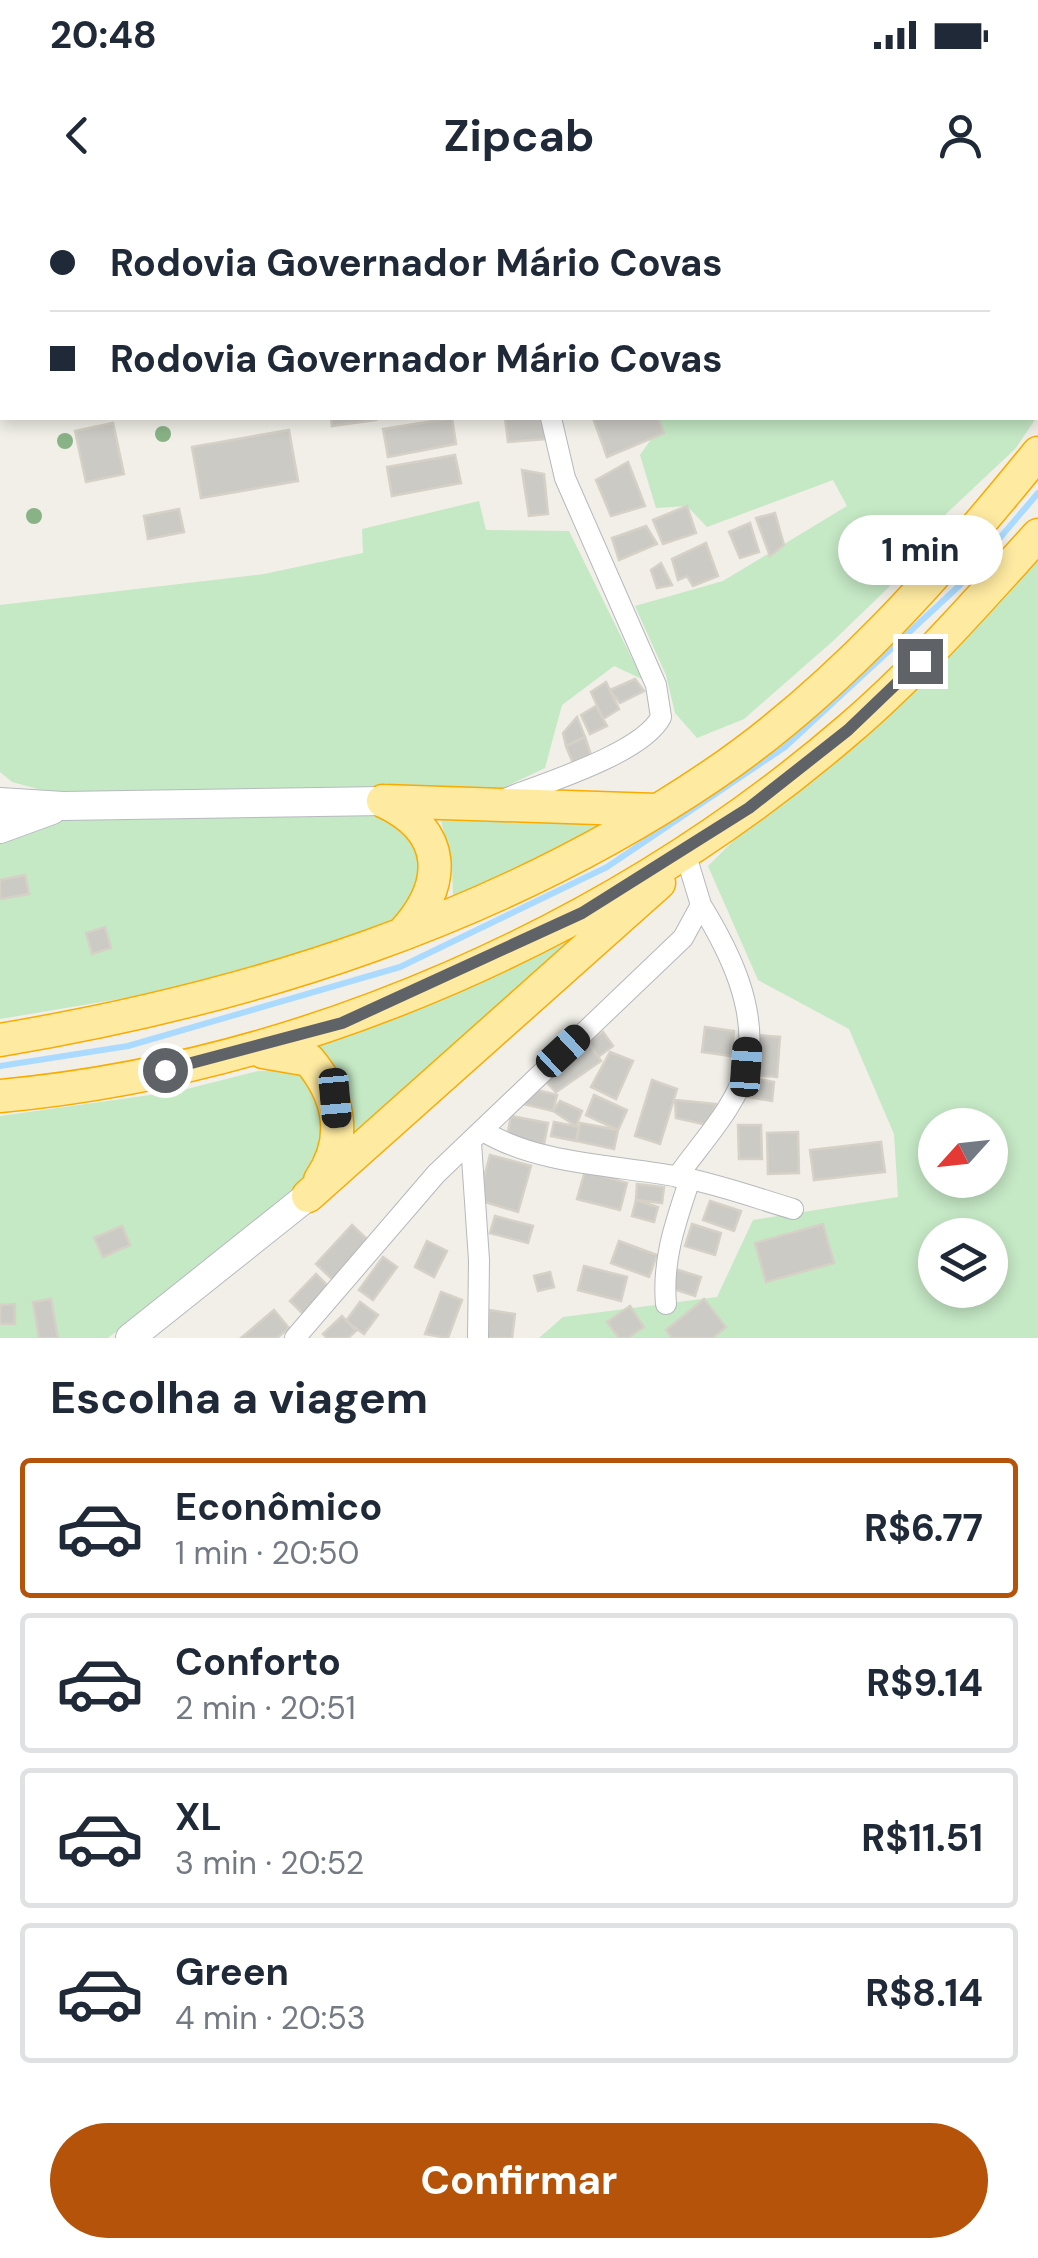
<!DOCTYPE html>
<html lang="pt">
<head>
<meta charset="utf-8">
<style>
  body { margin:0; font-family:"DM Sans",sans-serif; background:#f2f2f3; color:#1f2937; height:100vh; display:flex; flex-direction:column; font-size:38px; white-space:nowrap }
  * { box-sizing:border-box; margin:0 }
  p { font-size:32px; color:#747a83 }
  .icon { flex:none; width:55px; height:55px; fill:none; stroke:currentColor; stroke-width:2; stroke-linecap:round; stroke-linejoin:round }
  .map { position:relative; height:1138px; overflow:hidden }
  .side { display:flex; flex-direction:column; background:#fff; flex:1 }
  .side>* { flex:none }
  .top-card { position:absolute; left:0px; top:0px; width:1040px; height:220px; box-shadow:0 5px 15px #0003; display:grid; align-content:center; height:220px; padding:0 50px; background:#fff }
  .needle { width:65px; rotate:243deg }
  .controls { position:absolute; left:918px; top:908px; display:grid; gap:20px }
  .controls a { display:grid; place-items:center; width:90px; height:90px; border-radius:50%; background:#fff; box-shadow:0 5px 15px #0003; font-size:50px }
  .end { position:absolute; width:45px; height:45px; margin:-22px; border:12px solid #5f6368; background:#fff; box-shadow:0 0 0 5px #fff }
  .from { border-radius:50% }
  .bubble { position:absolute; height:70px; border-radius:35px; background:#fff; box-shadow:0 5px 15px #0003; font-size:32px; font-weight:700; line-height:70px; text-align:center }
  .car { position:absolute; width:30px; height:60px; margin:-30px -15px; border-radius:12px; box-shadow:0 0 8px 2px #0007; background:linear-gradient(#222 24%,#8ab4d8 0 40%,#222 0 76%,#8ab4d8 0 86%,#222 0) }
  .top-card b { display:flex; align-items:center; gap:35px; height:95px; font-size:38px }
  .top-card b+b { border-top:2px solid #e0e1e3 }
  .top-card i { width:25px; height:25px; background:#1f2937 }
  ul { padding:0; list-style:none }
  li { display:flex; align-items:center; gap:30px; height:140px; margin:0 20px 15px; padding:0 30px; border:5px solid #e0e1e3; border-radius:10px }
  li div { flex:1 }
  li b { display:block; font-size:38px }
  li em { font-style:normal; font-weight:700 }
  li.selected { border-color:#b45309 }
  li>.icon { width:90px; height:90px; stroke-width:1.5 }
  h2 { padding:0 50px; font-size:45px; line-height:120px }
  .action { display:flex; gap:20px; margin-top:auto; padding:20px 50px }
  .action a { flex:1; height:115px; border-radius:60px; background:#b45309; color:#fff; font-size:40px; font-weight:700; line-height:115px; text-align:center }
  .status { display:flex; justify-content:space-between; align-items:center; height:70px; padding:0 50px; background:#fff; direction:ltr }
  .status svg { height:28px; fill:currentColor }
  header { display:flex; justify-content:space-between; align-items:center; height:130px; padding:0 50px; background:#fff; font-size:45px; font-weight:700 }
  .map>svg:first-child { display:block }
  .green { fill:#c5e8c5; fill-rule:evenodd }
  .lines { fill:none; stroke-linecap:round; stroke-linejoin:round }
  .stream { stroke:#aadaff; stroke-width:6 }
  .building { fill:#cccac5; stroke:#d6d1c6; stroke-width:2.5 }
  .minor-casing { stroke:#b5b8bc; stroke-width:22 }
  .secondary-casing { stroke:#b6babf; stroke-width:30 }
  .trunk-casing { stroke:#f9ab00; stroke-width:35 }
  .path { stroke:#9cc7a9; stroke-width:4; stroke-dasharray:10 5; stroke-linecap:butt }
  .minor { stroke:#fff; stroke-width:20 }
  .secondary { stroke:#fff; stroke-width:28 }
  .trunk { stroke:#feeaa1; stroke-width:32 }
  .tree { fill:#89b387 }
  .route { stroke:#5f6368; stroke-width:12 }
</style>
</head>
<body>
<div class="status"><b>20:48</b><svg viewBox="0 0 49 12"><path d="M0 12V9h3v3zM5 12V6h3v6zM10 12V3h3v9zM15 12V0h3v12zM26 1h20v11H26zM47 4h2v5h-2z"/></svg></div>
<header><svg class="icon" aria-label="back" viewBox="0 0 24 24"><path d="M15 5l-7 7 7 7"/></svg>Zipcab<svg class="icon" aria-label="person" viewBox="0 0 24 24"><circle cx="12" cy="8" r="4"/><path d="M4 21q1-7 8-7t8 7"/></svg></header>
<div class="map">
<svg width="1038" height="1138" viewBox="0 0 1038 1138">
  <rect width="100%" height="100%" fill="#f1efe8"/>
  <path class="green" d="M680 0H1038V215V2Z
    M658 218H1036L1016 248 947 313 889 387 833 441 744 519 697 538 675 513 666 475 635 406 723 381 847 306 833 280 707 327 687 306 656 308 640 255 652 238 664 233Z
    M479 301 486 330 569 331 642 479 614 466 562 505 545 568 490 594 60 595 12 582 0 572V405L264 374 363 353 362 329Z
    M1038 338V1138H539L563 1117 717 1097 753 1020 898 997 894 934 849 829 758 780 708 666ZM935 925H990V980H935ZM935 1035H990V1090H935Z
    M382 610 410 631 425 666 393 731 167 791 0 819V642L64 614Z
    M623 617 453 697 452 667 441 620Z
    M639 690 352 945C358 899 343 876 307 847Z
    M294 870 316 891 324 920 319 952 294 993 108 1138H0V916L179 891 258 871Z"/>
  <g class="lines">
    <path class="stream" d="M0 866 128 846 400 767 607 667 785 547 959 386 1038 293"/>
  </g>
  <path class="building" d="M331 218H376V220L332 226Z
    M452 218 456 244 388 257 383 229Z
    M505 218H543L545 239 508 242Z
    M593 218H658L664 233 607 257Z
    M113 223 124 274 86 282 75 231Z
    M289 230 298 281 201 298 192 247Z
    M455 255 461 283 392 296 387 267Z
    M628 262 645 306 611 316 596 280Z
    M522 270 544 274 548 314 529 316Z
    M687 306 696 333 663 344 653 320Z
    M179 309 184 332 148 339 144 316Z
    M775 313 784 345 770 356 756 318Z
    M750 323 759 352 740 358 729 332Z
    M646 326 657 344 619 360 612 338Z
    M706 343 718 376 693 386 687 376 678 380 672 359Z
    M661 363 672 385 657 388 651 370Z
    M635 479 644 491 620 503 610 490Z
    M606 482 619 509 603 519 591 492Z
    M596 506 607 526 590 534 581 515Z
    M577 517 585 537 566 546 563 533Z
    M585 537 591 555 573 563 566 546Z
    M25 675 29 694 0 699V680Z
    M105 727 111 748 92 754 86 733Z
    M705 827 734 831 731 856 702 852Z
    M603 832 613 846 598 857 588 842Z
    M755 835 780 837 777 877 752 875Z
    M588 842 601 861 556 892 541 876Z
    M610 852 633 861 616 899 591 887Z
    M747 877 774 882 772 901 743 896Z
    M652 880 677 889 660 944 635 936Z
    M528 888 557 895 553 911 524 904Z
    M594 895 627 910 618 930 586 915Z
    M675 900 716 904 708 925 676 918Z
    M560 901 582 911 576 926 553 911Z
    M511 916 548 923 544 944 507 937Z
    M554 922 579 927 576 941 551 936Z
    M580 923 618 930 614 949 577 941Z
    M738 925H761L762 959H739Z
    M798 932 799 973 768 974 767 933Z
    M881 942 885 972 814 980 810 950Z
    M490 955 531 966 518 1012 478 1000Z
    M585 971 627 983 620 1010 577 999Z
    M637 984 664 987 662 1003 636 1000Z
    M636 1000 658 1007 654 1022 632 1016Z
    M710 1001 741 1011 734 1031 703 1020Z
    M495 1016 533 1026 528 1043 490 1033Z
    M692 1024 721 1033 715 1055 685 1046Z
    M823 1024 834 1063 766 1082 755 1043Z
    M352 1025 369 1041 333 1080 316 1064Z
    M122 1026 130 1045 103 1057 94 1038Z
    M427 1041 447 1051 434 1077 415 1067Z
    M619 1041 657 1055 649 1077 611 1063Z
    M383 1057 397 1067 373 1100 359 1090Z
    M584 1066 627 1077 621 1101 578 1090Z
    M675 1069 701 1077 695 1096 670 1088Z
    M550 1072 554 1087 538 1091 534 1076Z
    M316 1074 331 1089 305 1116 290 1101Z
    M441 1092 462 1100 448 1138 425 1134Z
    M51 1099 58 1138H39L33 1102Z
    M704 1099 726 1127 713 1138H672L666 1130Z
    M360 1102 378 1115 364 1134 346 1121Z
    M15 1104V1124H0V1105Z
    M630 1106 644 1127 628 1138H619L607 1122Z
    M274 1110 289 1128 277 1138H241Z
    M489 1110 515 1114 512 1138H486Z
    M342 1116 356 1131 348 1138H327L323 1134Z"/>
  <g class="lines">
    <defs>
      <path id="minor" d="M589 2V0
        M507 598C545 583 643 553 661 517L656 485 565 278 551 218
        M483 931C539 965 616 965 680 977 718 984 756 998 793 1009
        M471 943 479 1060 478 1138
        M677 977C700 944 738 905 747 865 758 809 730 752 701 705
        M666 1104C662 1059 676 1021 690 979
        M295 1138 436 974 683 738 701 705 687 659"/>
      <path id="secondary" d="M0 602 63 606 383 601
        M0 629 52 610
        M130 1138 308 996"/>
      <path id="trunk" d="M383 601 657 610
        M383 601C448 631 448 684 403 733
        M0 840C251 798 498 720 711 576 836 492 944 369 1038 253
        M263 852 309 860C340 897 348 939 320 980
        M0 896C305 868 616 730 848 530 917 471 977 402 1038 335
        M308 996 659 683"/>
    </defs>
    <use href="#minor" class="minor-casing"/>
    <use href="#secondary" class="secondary-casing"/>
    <use href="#trunk" class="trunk-casing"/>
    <path class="path" d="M29 0V2
      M73 0V2
      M348 2V0
      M2 8V82"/>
    <use href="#minor" class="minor"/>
    <use href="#secondary" class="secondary"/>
    <use href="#trunk" class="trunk"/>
  </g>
  <g class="tree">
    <circle cx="163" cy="234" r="8"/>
    <circle cx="65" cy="241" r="8"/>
    <circle cx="34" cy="316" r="8"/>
  </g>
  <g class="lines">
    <path class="route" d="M165 870 342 823 582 713 749 608 848 530 920 461"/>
  </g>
</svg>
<div class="controls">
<a><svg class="needle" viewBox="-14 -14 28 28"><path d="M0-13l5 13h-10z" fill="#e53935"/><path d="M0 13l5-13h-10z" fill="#747a83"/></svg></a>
<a><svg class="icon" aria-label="layers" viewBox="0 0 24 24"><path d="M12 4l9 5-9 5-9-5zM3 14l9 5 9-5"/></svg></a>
</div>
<i class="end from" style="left:165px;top:870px"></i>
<i class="end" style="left:920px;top:461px"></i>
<div class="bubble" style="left:838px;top:315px;width:165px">1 min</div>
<i class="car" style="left:563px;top:851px;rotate:47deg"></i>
<i class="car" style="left:746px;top:867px;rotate:4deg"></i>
<i class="car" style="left:335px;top:898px;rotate:175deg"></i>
<div class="top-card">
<b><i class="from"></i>Rodovia Governador Mário Covas</b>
<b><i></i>Rodovia Governador Mário Covas</b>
</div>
</div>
<section class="side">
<h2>Escolha a viagem</h2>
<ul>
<li class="selected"><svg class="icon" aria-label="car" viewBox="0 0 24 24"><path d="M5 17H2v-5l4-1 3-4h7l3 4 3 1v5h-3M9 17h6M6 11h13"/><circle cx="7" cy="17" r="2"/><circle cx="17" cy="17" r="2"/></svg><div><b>Econômico</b><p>1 min · 20:50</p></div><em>R$6.77</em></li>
<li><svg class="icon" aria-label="car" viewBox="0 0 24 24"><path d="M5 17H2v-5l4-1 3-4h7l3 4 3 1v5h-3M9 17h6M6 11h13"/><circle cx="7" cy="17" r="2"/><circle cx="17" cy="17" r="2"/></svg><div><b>Conforto</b><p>2 min · 20:51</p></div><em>R$9.14</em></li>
<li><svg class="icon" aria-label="car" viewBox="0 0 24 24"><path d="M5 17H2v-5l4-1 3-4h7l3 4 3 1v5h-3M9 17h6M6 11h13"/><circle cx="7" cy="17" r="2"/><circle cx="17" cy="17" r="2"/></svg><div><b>XL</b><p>3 min · 20:52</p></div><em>R$11.51</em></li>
<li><svg class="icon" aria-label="car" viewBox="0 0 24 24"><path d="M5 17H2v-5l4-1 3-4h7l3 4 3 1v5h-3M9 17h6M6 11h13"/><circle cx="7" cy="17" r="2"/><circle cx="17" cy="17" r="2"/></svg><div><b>Green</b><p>4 min · 20:53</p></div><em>R$8.14</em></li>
</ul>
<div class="action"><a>Confirmar</a></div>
</section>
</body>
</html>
